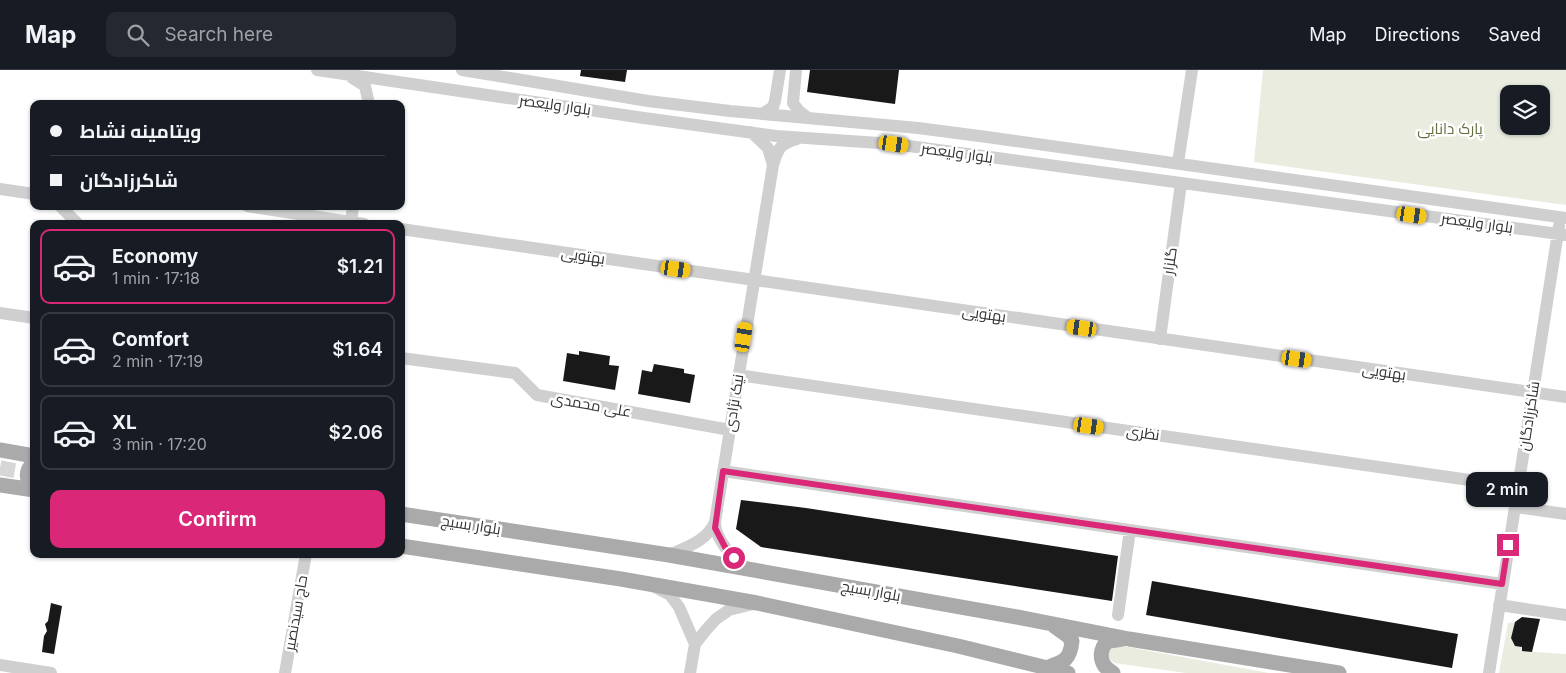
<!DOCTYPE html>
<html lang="en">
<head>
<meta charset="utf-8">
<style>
  body { margin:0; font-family:Inter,Cairo,sans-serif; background:#242831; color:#f1f3f6; height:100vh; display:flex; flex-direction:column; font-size:19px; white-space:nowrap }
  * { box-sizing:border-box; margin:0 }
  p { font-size:16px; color:#9ea1a6 }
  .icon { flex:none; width:28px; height:28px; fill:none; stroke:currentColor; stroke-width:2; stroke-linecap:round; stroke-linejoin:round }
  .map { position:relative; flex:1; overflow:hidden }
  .side { position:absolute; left:30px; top:150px; width:375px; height:338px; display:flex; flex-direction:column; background:#171b24; border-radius:10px; box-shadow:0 1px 4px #0004 }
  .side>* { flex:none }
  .guide { position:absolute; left:30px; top:30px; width:375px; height:110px; border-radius:10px; box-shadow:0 1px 4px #0004; display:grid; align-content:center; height:110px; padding:0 20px; background:#171b24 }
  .buttons { position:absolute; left:1500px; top:15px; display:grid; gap:10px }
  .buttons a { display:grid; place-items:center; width:50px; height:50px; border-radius:10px; background:#171b24; box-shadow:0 1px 4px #0004; font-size:25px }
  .end { position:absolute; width:22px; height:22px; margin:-11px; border:6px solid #db2777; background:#fff; box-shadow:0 0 0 2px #fff }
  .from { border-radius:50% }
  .bubble { position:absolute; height:35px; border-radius:10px; background:#171b24; box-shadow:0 1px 4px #0004; font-size:16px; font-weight:600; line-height:35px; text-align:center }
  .car { position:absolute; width:15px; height:30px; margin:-15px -8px; border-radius:6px; box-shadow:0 0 4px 1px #0007; background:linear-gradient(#f5c518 24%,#345 0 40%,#f5c518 0 76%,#345 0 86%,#f5c518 0) }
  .guide b { display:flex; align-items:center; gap:18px; height:48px; font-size:19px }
  .guide b+b { border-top:1px solid #363941 }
  .guide i { width:12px; height:12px; background:#f1f3f6 }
  ul { padding:9px 0 0; list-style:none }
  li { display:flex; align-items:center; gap:15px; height:75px; margin:0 10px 8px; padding:0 10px; border:2px solid #363941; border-radius:10px }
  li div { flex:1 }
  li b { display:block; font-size:19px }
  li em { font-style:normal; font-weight:600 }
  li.active { border-color:#db2777 }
  li>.icon { width:45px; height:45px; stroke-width:1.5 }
  .primary-button { display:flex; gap:10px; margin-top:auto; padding:10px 20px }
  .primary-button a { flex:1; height:58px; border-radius:10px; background:#db2777; color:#fff; font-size:20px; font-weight:600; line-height:58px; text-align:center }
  header { display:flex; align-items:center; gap:30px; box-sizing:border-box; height:70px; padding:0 25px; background:#171b24; border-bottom:1px solid #363941 }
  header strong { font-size:24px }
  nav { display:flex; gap:28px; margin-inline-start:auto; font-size:18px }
  .search { width:350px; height:45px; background:#242831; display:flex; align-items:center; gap:12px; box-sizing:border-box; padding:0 18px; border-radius:10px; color:#9ea1a6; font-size:19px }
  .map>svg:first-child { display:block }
  .green { fill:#e9ecde; fill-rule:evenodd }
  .building { fill:#191919 }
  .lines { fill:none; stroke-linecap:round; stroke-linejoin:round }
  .major-tunnel { stroke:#d6d6d6; stroke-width:15; stroke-dasharray:15 8; stroke-linecap:butt }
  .minor { stroke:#cfcfcf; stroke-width:12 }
  .major { stroke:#aaa; stroke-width:15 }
  .route { stroke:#db2777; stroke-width:6 }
  .labels { text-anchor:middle; stroke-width:5; stroke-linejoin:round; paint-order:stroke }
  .street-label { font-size:15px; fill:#323232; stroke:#fff }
  .park-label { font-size:15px; fill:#636f3e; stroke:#fff }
</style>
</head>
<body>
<header>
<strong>Map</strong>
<div class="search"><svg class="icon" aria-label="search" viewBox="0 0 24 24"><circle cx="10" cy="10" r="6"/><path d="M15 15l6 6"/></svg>Search here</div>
<nav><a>Map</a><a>Directions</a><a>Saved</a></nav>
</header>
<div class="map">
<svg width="1566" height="603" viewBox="0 0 1566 603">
  <rect width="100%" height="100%" fill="#fff"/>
  <path class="green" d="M1263 0H1566V135L1254 92ZM1509 24H1541V56H1509Z
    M1515 552 1511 568 1522 577V581L1566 584V603H1499L1508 553Z
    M1115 575 1128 577 1269 603H1186L1114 593 1110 589 1108 584 1110 579Z"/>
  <path class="building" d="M581 0H627L625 12 580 6Z
    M810 0H899L895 34 807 22Z
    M579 281 610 286 609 295 619 296 615 320 563 311 567 283 579 285Z
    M654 294 684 299V303L695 305 690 333 638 324 642 300 652 302Z
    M741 430 806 438 1118 486 1112 531 761 477 736 459Z
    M1152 511 1458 564 1452 598 1146 545Z
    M51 533 62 536 54 584 42 582 44 566 47 561 45 554 48 551Z
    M1522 547 1540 549 1532 582 1522 581V577L1515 576 1511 568 1515 552Z"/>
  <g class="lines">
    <path class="major-tunnel" d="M0 398 34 404"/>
    <path class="minor" d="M317 0 644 48 776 66 894 74 1566 165
      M462 0 648 31 730 41 918 58 987 67 1566 148
      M796 0 793 33 799 41 807 47
      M351 7 365 16 369 34
      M762 44 773 37 775 31 780 0
      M751 62 768 78 773 95C778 78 780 74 797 69
      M1178 93 1192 0
      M0 119 34 124
      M60 136 78 154
      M247 136 364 154
      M351 154 353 136
      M401 159 1566 327
      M0 243 34 248
      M1160 269 1181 113
      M401 288 515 303 537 325 730 360
      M738 305 1518 417
      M723 401 1502 514
      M1515 437 1566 444
      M715 452C715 469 732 485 742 498
      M669 485C687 477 707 471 715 452L773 95
      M655 517 670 525 679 537 695 574
      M1499 535 1566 545
      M1118 545 1130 460
      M0 595 51 603
      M285 603 306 484
      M690 603 695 574 706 560 716 549 729 540 753 534
      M1489 603 1559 156"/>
    <path class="major" d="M0 380 34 386
      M34 393C25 400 25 410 34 418
      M0 415 34 420
      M401 444 669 485 1017 547 1129 569 1339 603
      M401 476 621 509 757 533 958 576 1068 603
      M1046 598C1063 592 1070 591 1072 571L1068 566 1054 556
      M1113 603C1110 601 1106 598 1104 595 1099 587 1101 574 1110 571 1114 570 1119 570 1123 569"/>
  </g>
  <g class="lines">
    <path class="route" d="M734 488 725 477 715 458 723 401 1502 514 1508 475"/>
  </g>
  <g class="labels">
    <g class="street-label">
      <text transform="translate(555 35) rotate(8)" y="5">بلوار ولیعصر</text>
      <text transform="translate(957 83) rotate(8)" y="5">بلوار ولیعصر</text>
      <text transform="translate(1477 153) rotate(8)" y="5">بلوار ولیعصر</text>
      <text transform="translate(583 186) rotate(8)" y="5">بهتویی</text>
      <text transform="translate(1170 191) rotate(-82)" y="5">گلزار</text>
      <text transform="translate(984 244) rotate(8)" y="5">بهتویی</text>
      <text transform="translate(1384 302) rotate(8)" y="5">بهتویی</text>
      <text transform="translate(734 333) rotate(-81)" y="5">نیک نژادی</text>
      <text transform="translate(591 335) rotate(10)" y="5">علی محمدی</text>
      <text transform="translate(1529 346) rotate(-81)" y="5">شاکرزادگان</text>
      <text transform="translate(1143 363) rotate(8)" y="5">نظری</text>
      <text transform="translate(471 455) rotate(9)" y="5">بلوار بسیج</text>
      <text transform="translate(871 521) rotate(10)" y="5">بلوار بسیج</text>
      <text transform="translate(296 543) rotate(-80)" y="5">حاج سیدنصیر</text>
    </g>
    <g class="park-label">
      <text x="1450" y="64">پارک دانایی</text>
    </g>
  </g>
</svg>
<div class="buttons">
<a><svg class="icon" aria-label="layers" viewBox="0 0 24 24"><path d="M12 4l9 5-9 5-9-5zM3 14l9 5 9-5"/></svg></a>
</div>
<i class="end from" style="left:734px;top:488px"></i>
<i class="end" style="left:1508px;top:475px"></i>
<div class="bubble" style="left:1466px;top:402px;width:82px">2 min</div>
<i class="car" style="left:894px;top:74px;rotate:98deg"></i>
<i class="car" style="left:1412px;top:145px;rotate:98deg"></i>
<i class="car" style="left:676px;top:199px;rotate:98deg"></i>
<i class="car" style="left:1082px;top:258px;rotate:278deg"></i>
<i class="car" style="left:744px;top:267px;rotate:9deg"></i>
<i class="car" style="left:1297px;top:289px;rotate:98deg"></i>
<i class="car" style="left:1089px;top:356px;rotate:98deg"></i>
<div class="guide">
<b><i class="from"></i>ویتامینه نشاط</b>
<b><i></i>شاکرزادگان</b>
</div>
<section class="side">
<ul>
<li class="active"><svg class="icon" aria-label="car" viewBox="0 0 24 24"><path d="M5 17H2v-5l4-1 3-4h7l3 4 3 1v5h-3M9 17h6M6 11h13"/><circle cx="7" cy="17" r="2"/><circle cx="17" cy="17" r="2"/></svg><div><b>Economy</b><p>1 min · 17:18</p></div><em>$1.21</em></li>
<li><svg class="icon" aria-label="car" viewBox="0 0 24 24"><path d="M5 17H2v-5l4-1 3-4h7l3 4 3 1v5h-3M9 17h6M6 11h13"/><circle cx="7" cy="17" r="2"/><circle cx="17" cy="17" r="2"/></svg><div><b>Comfort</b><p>2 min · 17:19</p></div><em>$1.64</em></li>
<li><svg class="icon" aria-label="car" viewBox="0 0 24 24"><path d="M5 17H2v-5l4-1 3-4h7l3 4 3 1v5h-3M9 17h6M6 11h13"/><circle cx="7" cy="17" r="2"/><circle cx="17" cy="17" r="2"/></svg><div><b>XL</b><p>3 min · 17:20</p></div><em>$2.06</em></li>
</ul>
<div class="primary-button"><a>Confirm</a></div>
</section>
</div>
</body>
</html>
